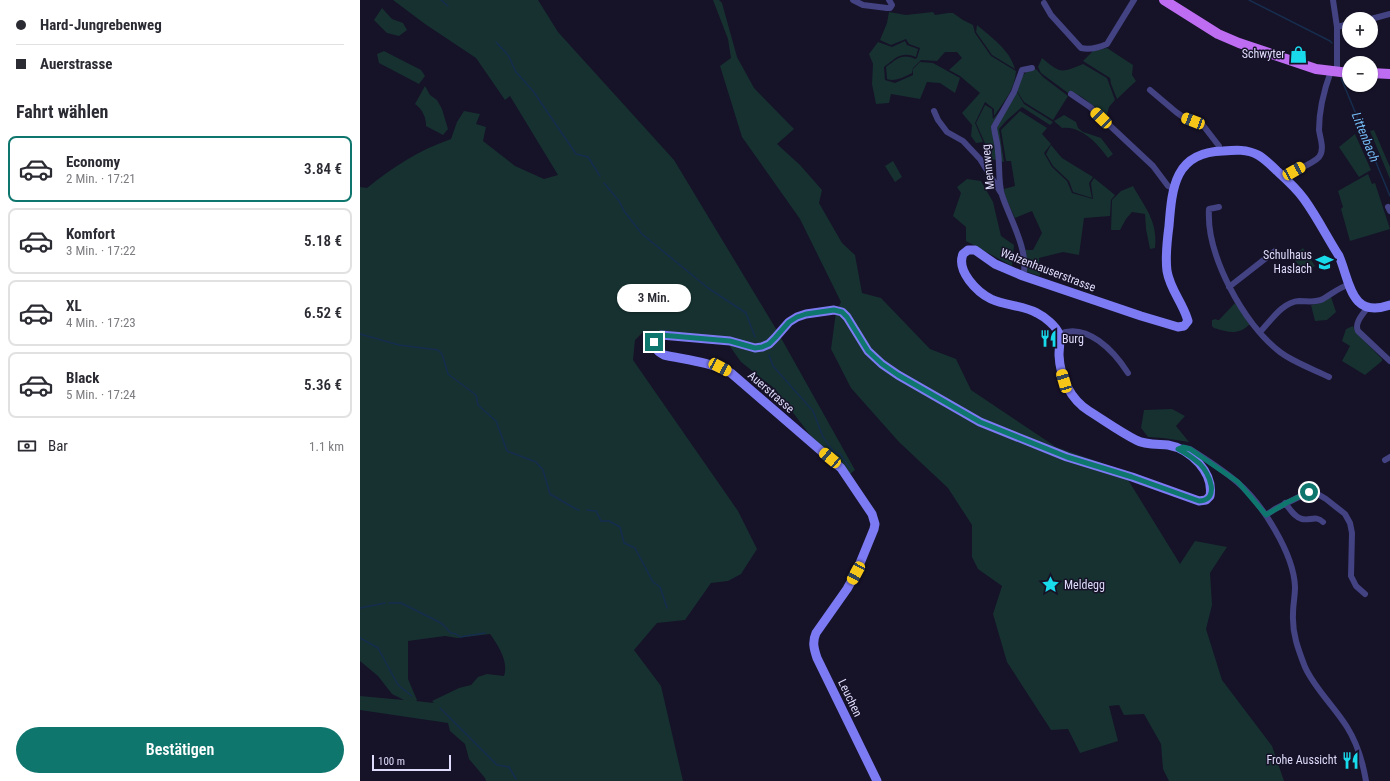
<!DOCTYPE html>
<html lang="de">
<head>
<meta charset="utf-8">
<style>
  body { margin:0; font-family:"Roboto Condensed",sans-serif; background:#f7f7f7; color:#2b2b33; height:100vh; display:flex; flex-direction:column; font-size:15px; white-space:nowrap }
  * { box-sizing:border-box; margin:0 }
  p { font-size:13px; color:#7c7c81 }
  .icon { flex:none; width:22px; height:22px; fill:none; stroke:currentColor; stroke-width:2; stroke-linecap:round; stroke-linejoin:round }
  .map { position:relative; flex:1; overflow:hidden }
  .drawer { display:flex; flex-direction:column; background:#fff; width:360px }
  .drawer>* { flex:none }
  .top-card { display:grid; align-content:center; height:88px; padding:0 16px; background:#fff }
  .fabs { position:absolute; left:982px; top:12px; display:grid; gap:8px }
  .fabs a { display:grid; place-items:center; width:36px; height:36px; border-radius:50%; background:#fff; box-shadow:0 1px 3px #0004; font-size:20px }
  .scale { position:absolute; left:12px; bottom:10px; width:79px; box-sizing:border-box; padding-left:4px; border:2px solid #dfdcfc; border-top:0; font-size:11px; line-height:14px; white-space:nowrap; color:#dfdcfc; -webkit-text-stroke:3px #161228; paint-order:stroke }
  .end { position:absolute; width:18px; height:18px; margin:-9px; border:5px solid #0f766e; background:#fff; box-shadow:0 0 0 2px #fff }
  .from { border-radius:50% }
  .bubble { position:absolute; height:28px; border-radius:14px; background:#fff; box-shadow:0 1px 3px #0004; font-size:13px; font-weight:600; line-height:28px; text-align:center }
  .car { position:absolute; width:12px; height:24px; margin:-12px -6px; border-radius:5px; box-shadow:0 0 3px 1px #0007; background:linear-gradient(#f5c518 24%,#345 0 40%,#f5c518 0 76%,#345 0 86%,#f5c518 0) }
  .top-card b { display:flex; align-items:center; gap:14px; height:38px; font-size:15px }
  .top-card b+b { border-top:1px solid #e1e1e2 }
  .top-card i { width:10px; height:10px; background:#2b2b33 }
  ul { padding:0; list-style:none }
  li { display:flex; align-items:center; gap:12px; height:66px; margin:0 8px 6px; padding:0 8px; border:2px solid #e1e1e2; border-radius:8px }
  li div { flex:1 }
  li b { display:block; font-size:15px }
  li em { font-style:normal; font-weight:600 }
  li.selected { border-color:#0f766e }
  li>.icon { width:36px; height:36px; stroke-width:1.5 }
  h2 { padding:0 16px; font-size:18px; line-height:48px }
  .pay { display:flex; align-items:center; gap:10px; height:44px; padding:0 16px; font-size:15px }
  .pay p { margin-inline-start:auto }
  .action { display:flex; gap:8px; margin-top:auto; padding:8px 16px }
  .action a { flex:1; height:46px; border-radius:24px; background:#0f766e; color:#fff; font-size:16px; font-weight:600; line-height:46px; text-align:center }
  main { display:flex; flex:1; min-height:0 }
  .map>svg:first-child { display:block }
  .green { fill:#163130; fill-rule:evenodd }
  .lines { fill:none; stroke-linecap:round; stroke-linejoin:round }
  .stream { stroke:#162d4e; stroke-width:1.5 }
  .street { stroke:#434282; stroke-width:6 }
  .secondary { stroke:#7c7bf4; stroke-width:9 }
  .primary { stroke:#be6df2; stroke-width:10 }
  .route { stroke:#0f766e; stroke-width:5 }
  .labels { text-anchor:middle; stroke-width:3; stroke-linejoin:round; paint-order:stroke }
  .poi-label { font-size:12px; fill:#dfdcfc; stroke:#161228; text-anchor:end }
  .street-label { font-size:12px; fill:#dfdcfc; stroke:#161228 }
  .water-label { font-size:13px; font-style:italic; fill:#73baf3; stroke:#161228 }
</style>
</head>
<body>
<main>
<section class="drawer">
<div class="top-card">
<b><i class="from"></i>Hard-Jungrebenweg</b>
<b><i></i>Auerstrasse</b>
</div>
<h2>Fahrt wählen</h2>
<ul>
<li class="selected"><svg class="icon" aria-label="car" viewBox="0 0 24 24"><path d="M5 17H2v-5l4-1 3-4h7l3 4 3 1v5h-3M9 17h6M6 11h13"/><circle cx="7" cy="17" r="2"/><circle cx="17" cy="17" r="2"/></svg><div><b>Economy</b><p>2 Min. · 17:21</p></div><em>3.84 €</em></li>
<li><svg class="icon" aria-label="car" viewBox="0 0 24 24"><path d="M5 17H2v-5l4-1 3-4h7l3 4 3 1v5h-3M9 17h6M6 11h13"/><circle cx="7" cy="17" r="2"/><circle cx="17" cy="17" r="2"/></svg><div><b>Komfort</b><p>3 Min. · 17:22</p></div><em>5.18 €</em></li>
<li><svg class="icon" aria-label="car" viewBox="0 0 24 24"><path d="M5 17H2v-5l4-1 3-4h7l3 4 3 1v5h-3M9 17h6M6 11h13"/><circle cx="7" cy="17" r="2"/><circle cx="17" cy="17" r="2"/></svg><div><b>XL</b><p>4 Min. · 17:23</p></div><em>6.52 €</em></li>
<li><svg class="icon" aria-label="car" viewBox="0 0 24 24"><path d="M5 17H2v-5l4-1 3-4h7l3 4 3 1v5h-3M9 17h6M6 11h13"/><circle cx="7" cy="17" r="2"/><circle cx="17" cy="17" r="2"/></svg><div><b>Black</b><p>5 Min. · 17:24</p></div><em>5.36 €</em></li>
</ul>
<div class="pay"><svg class="icon" aria-label="cash" viewBox="0 0 24 24"><path d="M3 7h18v10H3z"/><circle cx="12" cy="12" r="2"/></svg>Bar<p>1.1 km</p></div>
<div class="action"><a>Bestätigen</a></div>
</section>
<div class="map">
<svg width="1030" height="781" viewBox="0 0 1030 781">
  <rect width="100%" height="100%" fill="#161228"/>
  <path class="green" d="M33 0H178L198 32 314 160 416 329 495 470 490 474 450 435 415 389 381 362 364 338 284 331 275 340 273 360 378 511 397 549 381 574 368 581 351 583 325 620 297 623 274 650 301 686 323 781H126L125 778 109 759 105 744 90 731 88 723 0 710V696L44 700 32 694 18 676 0 661V187L7 188C33 167 59 150 91 139L97 122 104 111 120 114 116 124 126 127 123 141 155 166 184 179 198 175 150 96 145 100 116 58 65 24ZM130 634C138 645 149 662 144 676L127 674 118 677 111 685 99 688 72 701 74 703 56 701 57 700 48 679V641L85 636 97 638Z
    M353 0H359L362 3 377 57 394 88 434 129 417 144 440 165 462 190 459 203 482 243 495 255 502 293 521 298 570 349 596 359 611 390 696 447 762 470 820 564 835 541 867 547 850 573 852 605 846 629 862 680 912 746 924 781H809L803 769 801 744 784 714 764 715 759 705 749 706 758 741 720 753 708 729 691 730 647 662 633 614 642 586 618 569 612 557V525L588 488 539 442 491 388 471 349 476 312 481 302 440 219 382 137 360 66 371 58 368 39Z
    M22 8 32 19 43 23 47 30 39 36 27 33 14 20Z
    M529 12 546 15 573 12 575 15 588 13H593L603 20 613 25 615 33 631 56 656 71C655 89 644 102 634 116V109L625 102 615 123 623 142 616 143 611 136 612 125 602 113 620 93 600 76 589 70 602 58 597 52H585L577 61 561 60 553 68 552 73C544 77 535 82 527 79L526 67C537 59 542 53 555 59L557 58 560 48 549 44 546 39 531 45 520 40 527 23Z
    M617 25C631 37 650 50 655 69L632 55 616 32Z
    M545 41 547 45 558 49 556 57C541 51 536 58 524 67L525 80 535 83 553 75V69L560 62 573 63 600 78 595 93 580 83 567 82 560 99 531 94 529 103 516 104 512 84 513 64 509 54 518 42 532 47Z
    M747 48 773 65 772 75 776 81 757 99 751 84 750 78 723 61 733 51Z
    M24 51 61 70 65 76 59 84 19 63 17 54Z
    M682 58C701 74 701 73 723 64L747 78 755 100 749 107 746 118C737 110 720 91 708 93L681 73 678 67Z
    M676 69 683 77 708 96 693 120 664 102 657 91C662 78 662 70 676 69Z
    M65 86 70 95 77 100 82 109 88 129 83 135 66 126C66 117 63 110 55 104Z
    M657 92 664 104 693 122 690 125 662 107 646 121 639 129 644 162 632 159 616 123 625 105 632 109 633 119Z
    M660 111 687 128 682 134 691 144 684 153 692 167 707 181 712 193 733 199 731 183 734 178 755 195 751 200 750 216 724 218 719 255 703 252 679 258 680 276 667 272 664 250H673L682 233 672 211 655 218 645 196 644 189 655 186 651 161H646L641 130Z
    M704 115 716 122 718 128 723 132 741 138 753 154 748 158C738 144 721 125 702 128L694 121Z
    M1014 130 1030 167V179L1010 131Z
    M995 134 1011 170 999 177 979 147Z
    M691 145 702 158 733 177 729 183 732 198 713 192 709 181 693 166 686 154Z
    M533 161 542 177 535 182 525 166Z
    M1008 174 1012 184 1015 183 1030 229 990 241 981 209 983 207 978 191Z
    M607 179 621 181 633 202 641 236 654 245 652 266 606 241V227L593 216 601 193 597 187Z
    M773 186C785 208 798 221 795 248L790 249 786 229 785 214 772 212 766 219 760 230H751L752 200 761 191Z
    M943 248 955 266 944 273 932 256Z
    M971 297 976 312 967 320 955 321 951 305 961 303Z
    M875 303 890 324C878 336 868 332 854 328L852 326V320L856 319 857 320H859Z
    M993 326 995 331 1022 359V361L1005 375 982 361 990 346 982 341 986 329Z
    M812 409 825 416 816 426 829 442 803 438 788 437 781 428 784 410Z"/>
  <g class="lines">
    <path class="stream" d="M81 0 88 6
      M889 0 970 41 972 43
      M136 42 148 55 156 72 173 91 216 154 228 157 240 176
      M981 78 1030 196
      M244 183 259 201 264 211 282 234 348 288 386 313 395 337
      M0 334 39 345 78 350 82 354 88 374 116 395 118 405 136 421 147 451 176 462 183 470 190 494 216 509 219 510
      M409 355 413 366 453 411 463 437 473 451 480 454 490 468
      M227 510 236 511 241 521H249L260 527 264 543 275 548 293 582 300 587 307 608
      M29 603H41L81 623 91 633 96 634 100 637 125 633
      M0 608 25 603
      M0 638 18 648 38 685 52 696
      M80 708 137 765 149 767 156 779"/>
    <path class="street" d="M493 0 503 5 527 8H530L532 5 529 0
      M973 0 977 27V72
      M684 3 691 15 721 48C730 50 738 48 747 44L774 0
      M1011 19 1030 14
      M977 27 989 24
      M790 90 816 112 823 117 842 124 859 146 860 151
      M711 94 730 107 793 166 808 186 813 188
      M574 111 578 120 587 132 603 141 620 159 641 193
      M924 177C933 171 953 164 959 157 965 149 960 138 959 130 959 110 964 90 971 71
      M859 207 849 209C846 255 884 325 920 352 933 362 955 370 969 377
      M1028 207 1030 211
      M663 276C670 252 649 217 642 195 638 182 640 166 638 152 638 144 635 136 634 127L654 92 662 70 672 68
      M869 287 915 251
      M1008 307C1003 314 994 323 998 331L1030 361
      M900 332C910 322 922 302 939 301 948 301 955 303 963 299 972 294 978 288 988 285
      M699 334C727 322 754 351 768 373
      M822 448 830 449C846 459 863 470 877 482 902 503 934 554 935 587 935 596 933 605 933 614 932 633 938 649 945 667 955 689 974 706 987 727 997 743 1003 763 1006 781
      M1025 460 1030 457
      M925 503C930 509 934 517 942 519 950 521 956 515 963 522
      M906 515 915 509 949 492 956 493 966 499 985 514 990 523 992 533 991 576 996 586 1005 594"/>
    <path class="secondary" d="M517 781 457 658C454 649 452 642 456 633L487 589 496 573 514 529 515 524 512 514 481 468 371 373C350 362 327 360 304 355 296 351 291 345 297 336L301 335 370 341 395 348 402 347 409 344 415 338 429 322 437 317 446 314 474 310 482 312 487 317 508 351 522 364 538 375 620 422 707 457 772 477 839 501 846 500 850 496C854 473 831 449 808 445 798 444 785 445 776 440 760 432 745 421 729 411 710 399 700 377 699 355 699 348 701 340 699 334 696 326 685 317 677 313 663 305 646 306 631 299 617 292 596 271 603 254L608 250H615L635 264 663 276 781 316 818 327 824 326 828 321 827 318C822 302 810 289 807 271 805 256 807 241 809 226 812 187 815 152 863 151 875 150 887 149 898 155 905 159 911 165 917 171 927 180 936 188 944 199 957 217 967 237 979 256 990 281 990 319 1030 305"/>
    <path class="primary" d="M804 0 858 34 879 43 956 69 989 73
      M1011 73 1030 74"/>
  </g>
  <g class="lines">
    <path class="route" d="M294 342 297 336 301 335 370 341 395 348 402 347 409 344 415 338 429 322 437 317 446 314 474 310 482 312 487 317 508 351 522 364 538 375 620 422 707 457 772 477 839 501C861 500 849 473 840 464 833 458 826 453 818 449L823 447 830 449 878 482 906 515 928 502 949 492"/>
  </g>
  <defs>
    <symbol id="shop-bare" viewBox="-9 -9 18 18"><path d="M-5-2.5h2.3a2.7 3.5 0 0 1 5.4 0H5L5.5 6h-11ZM-1.5-2.5h3a1.5 2.3 0 0 0-3 0Z" fill="#19daeb" stroke="#161228" stroke-width="2.5" paint-order="stroke"/></symbol>
    <symbol id="school-bare" viewBox="-9 -9 18 18"><path d="M0-5L7-2L0 1L-7-2ZM-4 1L0 2.5L4 1V4Q0 6-4 4Z" fill="#19daeb" stroke="#161228" stroke-width="2.5" paint-order="stroke"/></symbol>
    <symbol id="restaurant-bare" viewBox="-9 -9 18 18"><path d="M-5-6h1v4h1v-4h1v4h1v-4h1v5L-1.5 .5V6h-2V.5L-5-1ZM5-6V6H3V1.5H1.5Q1.5-4 5-6Z" fill="#19daeb" stroke="#161228" stroke-width="2.5" paint-order="stroke"/></symbol>
    <symbol id="sight-bare" viewBox="-9 -9 18 18"><path d="M0-6L1.8-2.2L6-1.7L2.9 1.2L3.7 5.4L0 3.3L-3.7 5.4L-2.9 1.2L-6-1.7L-1.8-2.2Z" fill="#19daeb" stroke="#161228" stroke-width="2.5" paint-order="stroke"/></symbol>
  </defs>
  <g fill-rule="evenodd">
    <use href="#shop-bare" x="926" y="42" width="25" height="25"/>
    <use href="#school-bare" x="952" y="250" width="25" height="25"/>
    <use href="#restaurant-bare" x="676" y="326" width="25" height="25"/>
    <use href="#sight-bare" x="678" y="572" width="25" height="25"/>
    <use href="#restaurant-bare" x="978" y="748" width="25" height="25"/>
  </g>
  <g class="labels">
    <g class="poi-label">
      <text x="925" y="58">Schwyter</text>
      <text x="952" y="259">Schulhaus<tspan x="952" dy="14">Haslach</tspan></text>
      <text x="702" y="343" text-anchor="start">Burg</text>
      <text x="704" y="589" text-anchor="start">Meldegg</text>
      <text x="977" y="764">Frohe Aussicht</text>
    </g>
    <g class="street-label">
      <text transform="translate(628 167) rotate(-96)" y="4">Mennweg</text>
      <text transform="translate(688 270) rotate(21)" y="4">Walzenhauserstrasse</text>
      <text transform="translate(411 392) rotate(41)" y="4">Auerstrasse</text>
      <text transform="translate(490 698) rotate(64)" y="4">Leuchen</text>
    </g>
    <g class="water-label">
      <text transform="translate(1006 137) rotate(68)" y="5">Littenbach</text>
    </g>
  </g>
</svg>
<div class="fabs">
<a>+</a>
<a>−</a>
</div>
<div class="scale">100 m</div>
<i class="end from" style="left:949px;top:492px"></i>
<i class="end" style="left:294px;top:342px"></i>
<div class="bubble" style="left:257px;top:284px;width:74px">3 Min.</div>
<i class="car" style="left:741px;top:118px;rotate:314deg"></i>
<i class="car" style="left:833px;top:121px;rotate:291deg"></i>
<i class="car" style="left:934px;top:171px;rotate:61deg"></i>
<i class="car" style="left:360px;top:367px;rotate:118deg"></i>
<i class="car" style="left:704px;top:381px;rotate:344deg"></i>
<i class="car" style="left:470px;top:458px;rotate:310deg"></i>
<i class="car" style="left:496px;top:573px;rotate:208deg"></i>
</div>
</main>
</body>
</html>
